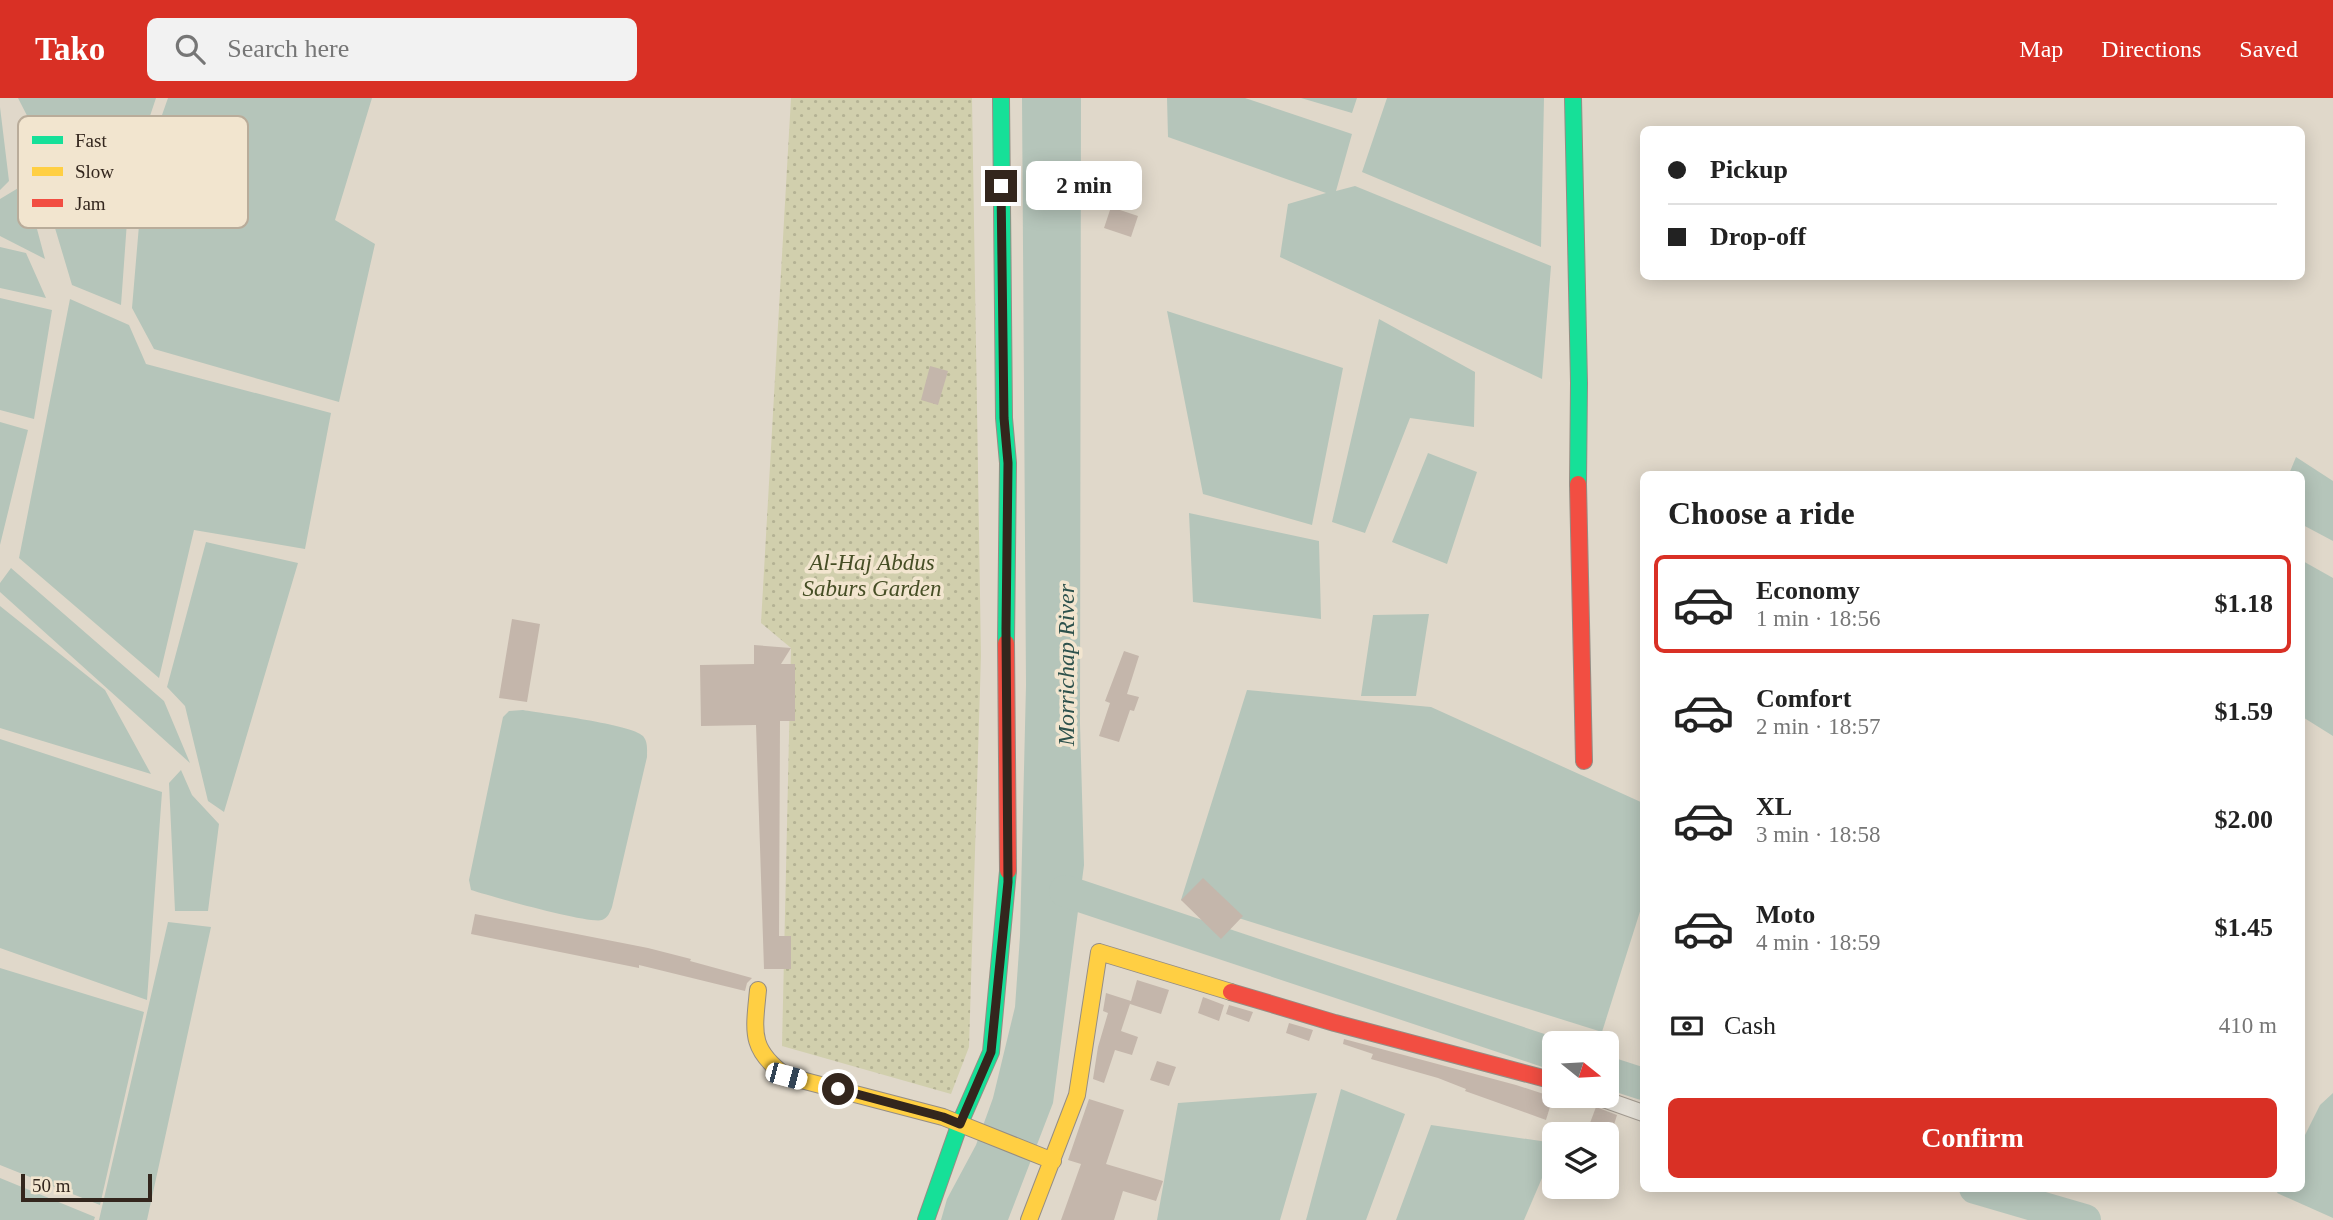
<!DOCTYPE html>
<html lang="en">
<head>
<meta charset="utf-8">
<style>
  body { margin:0; font-family:Georgia,serif; background:#f2f2f2; color:#222; height:100vh; display:flex; flex-direction:column; font-size:26px; white-space:nowrap }
  * { box-sizing:border-box; margin:0 }
  p { font-size:23px; color:#767676 }
  .icon { flex:none; width:38px; height:38px; fill:none; stroke:currentColor; stroke-width:2; stroke-linecap:round; stroke-linejoin:round }
  .map { position:relative; flex:1; overflow:hidden }
  .side { position:absolute; left:1640px; top:373px; width:665px; height:721px; display:flex; flex-direction:column; background:#fff; border-radius:10px; box-shadow:0 4px 18px #0003 }
  .side>* { flex:none }
  .top-card { position:absolute; left:1640px; top:28px; width:665px; height:154px; border-radius:10px; box-shadow:0 4px 18px #0003; display:grid; align-content:center; height:154px; padding:0 28px; background:#fff }
  .needle { width:46px; rotate:108deg }
  .tools { position:absolute; left:1542px; top:933px; display:grid; gap:14px }
  .tools a { display:grid; place-items:center; width:77px; height:77px; border-radius:10px; background:#fff; box-shadow:0 4px 18px #0003; font-size:35px }
  .scale { position:absolute; left:21px; bottom:18px; width:131px; box-sizing:border-box; padding-left:7px; border:4px solid #33261d; border-top:0; font-size:19px; line-height:24px; white-space:nowrap; color:#33261d; -webkit-text-stroke:5px #f2e5cf; paint-order:stroke }
  .end { position:absolute; width:32px; height:32px; margin:-16px; border:9px solid #33261d; background:#fff; box-shadow:0 0 0 4px #fff }
  .from { border-radius:50% }
  .bubble { position:absolute; height:49px; border-radius:10px; background:#fff; box-shadow:0 4px 18px #0003; font-size:23px; font-weight:600; line-height:49px; text-align:center }
  .car { position:absolute; width:21px; height:42px; margin:-21px -10px; border-radius:9px; box-shadow:0 0 5px 2px #0007; background:linear-gradient(#fff 24%,#345 0 40%,#fff 0 76%,#345 0 86%,#fff 0) }
  .top-card b { display:flex; align-items:center; gap:24px; height:66px; font-size:26px }
  .top-card b+b { border-top:2px solid #e0e0e0 }
  .top-card i { width:18px; height:18px; background:#222 }
  ul { padding:0; list-style:none }
  li { display:flex; align-items:center; gap:21px; height:98px; margin:0 14px 10px; padding:0 14px; border:4px solid transparent; border-radius:10px }
  li div { flex:1 }
  li b { display:block; font-size:26px }
  li em { font-style:normal; font-weight:600 }
  li.on { border-color:#d93025 }
  li>.icon { width:63px; height:63px; stroke-width:1.5 }
  h2 { padding:0 28px; font-size:32px; line-height:84px }
  .pay { display:flex; align-items:center; gap:18px; height:77px; padding:0 28px; font-size:26px }
  .pay p { margin-inline-start:auto }
  .action { display:flex; gap:14px; margin-top:auto; padding:14px 28px }
  .action a { flex:1; height:80px; border-radius:10px; background:#d93025; color:#fff; font-size:28px; font-weight:600; line-height:80px; text-align:center }
  header { display:flex; align-items:center; gap:42px; box-sizing:border-box; height:98px; padding:0 35px; background:#d93025; color:#fff }
  header strong { font-size:33px }
  nav { display:flex; gap:38px; margin-inline-start:auto; font-size:24px }
  .search { width:490px; height:63px; background:#f2f2f2; display:flex; align-items:center; gap:18px; box-sizing:border-box; padding:0 24px; border-radius:10px; color:#767676; font-size:26px }
  .map>svg:first-child { display:block }
  .garden { fill:url(#garden-dots) }
  .water { fill:#b5c5ba }
  .lines { fill:none; stroke-linecap:round; stroke-linejoin:round }
  .river { stroke:#b5c5ba; stroke-width:32 }
  .building { fill:#c4b6ab }
  .street-casing { stroke:#a59d93; stroke-width:18 }
  .fast-casing { stroke:#958d84; stroke-width:18 }
  .slow-casing { stroke:#958d84; stroke-width:18 }
  .jam-casing { stroke:#958d84; stroke-width:18 }
  .street { stroke:#e8e4db; stroke-width:16 }
  .fast { stroke:#16e098; stroke-width:16 }
  .slow { stroke:#ffcf43; stroke-width:16 }
  .jam { stroke:#f24e42; stroke-width:16 }
  .route { stroke:#33261d; stroke-width:9 }
  .labels { text-anchor:middle; stroke-width:7; stroke-linejoin:round; paint-order:stroke }
  .park-label { font-size:23px; font-style:italic; fill:#464e25; stroke:#f2e5cf }
  .water-label { font-size:24px; font-style:italic; fill:#2d514c; stroke:#f2e5cf }
  .key { fill:#f2e5cf; stroke:#b9ac9a; stroke-width:2 }
  .key-label { font-size:19px; fill:#33261d }
</style>
</head>
<body>
<header>
<strong>Tako</strong>
<div class="search"><svg class="icon" aria-label="search" viewBox="0 0 24 24"><circle cx="10" cy="10" r="6"/><path d="M15 15l6 6"/></svg>Search here</div>
<nav><a>Map</a><a>Directions</a><a>Saved</a></nav>
</header>
<div class="map">
<svg width="2333" height="1122" viewBox="0 0 2333 1122">
  <defs>
    <pattern id="garden-dots" width="8" height="8" patternUnits="userSpaceOnUse" patternTransform="scale(1.75)"><rect width="8" height="8" fill="#d1cfad"/><path d="M2 2h.1M6 6h.1" fill="none" stroke="#b4b294" stroke-width="1.8" stroke-linecap="round"/></pattern>
  </defs>
  <rect width="100%" height="100%" fill="#e0d8ca"/>
  <path class="garden" d="M791 0H972L981 558 969 949 951 996 782 948 791 550 761 525Z"/>
  <path class="water" d="M18 0H156L135 63 40 43Z
    M168 0H372L335 122 375 146 339 304 154 251 132 210 144 68Z
    M1022 0H1081L1080 626 1084 767 1053 1005 1008 1122H941L947 1101 976 1047 993 1000 1015 909 1020 838 1026 587Z
    M1167 0H1245L1352 36 1336 93 1355 88 1551 168 1542 281 1280 159 1288 106 1326 95 1168 39Z
    M1301 0H1357L1352 15Z
    M1387 0H1544L1541 149 1362 74Z
    M0 9 9 83 0 92Z
    M32 53 130 82 121 207 72 187Z
    M25 86 45 161 0 138V101Z
    M0 149 26 155 46 200 0 190Z
    M0 200 52 212 34 321 0 312Z
    M70 201 129 227 146 266 331 315 305 451 194 432 159 580 19 460Z
    M1167 213 1343 270 1312 427 1203 396Z
    M1379 221 1475 274 1474 329 1410 320 1365 435 1332 424Z
    M0 324 28 332 0 447Z
    M1428 355 1477 374 1447 466 1392 444Z
    M2296 359 2333 383V443L2301 426V376H2289Z
    M1189 415 1319 443 1321 521 1193 504Z
    M206 444 298 465 224 714 208 703 185 608 167 589Z
    M2301 462 2333 480V638L2301 618Z
    M11 470 164 603 190 665 0 494V485Z
    M0 508 105 592 151 676 0 630Z
    M1429 516 1416 598H1361L1373 517Z
    M1247 592 1431 609 1643 705V804L1602 934 1181 802Z
    M523 612C545 616 631 626 643 638 648 644 647 651 647 659L612 809C610 814 608 820 602 822 588 826 490 798 471 792L469 782 503 619 509 613Z
    M0 641 162 694 147 902 0 850Z
    M181 672 192 697 219 726 208 813H175L169 685Z
    M168 824 211 829 147 1122H99Z
    M0 870 144 914 100 1107 0 1067Z
    M1341 991 1405 1016 1366 1122H1306Z
    M1317 995 1280 1122H1157L1178 1005Z
    M2333 995V1120L2277 1095 2280 1090H2301V1045L2320 1007Z
    M1431 1027 1554 1045V1052L1524 1122H1396Z
    M0 1080 95 1119 94 1122H0Z"/>
  <g class="lines">
    <path class="river" d="M1065 793 1554 956
      M1606 974 1643 986
      M1975 1090 2085 1122"/>
  </g>
  <path class="building" d="M1111 109 1138 118 1131 139 1104 130Z
    M930 268 948 273 938 307 921 302Z
    M512 521 540 526 527 604 499 600Z
    M754 547 791 550 781 566H795V623H780L779 838H791V871H764L756 627 701 628 700 567 754 566Z
    M1124 553 1139 558 1127 596 1139 599 1134 613 1130 612 1119 644 1099 638 1110 605 1105 603Z
    M1203 780 1243 818 1221 841 1181 802Z
    M475 816 648 850 691 861 690 863 752 880 747 885 745 893 639 867V870L471 836Z
    M1137 882 1169 892 1161 916 1130 906 1121 933 1138 939 1132 957 1115 952 1104 985 1093 981 1098 949 1108 915 1103 913 1106 895 1131 903Z
    M1203 899 1224 907 1219 923 1198 915Z
    M1229 907 1253 914 1249 924 1226 916Z
    M1289 925 1313 932 1309 943 1286 935Z
    M1344 941 1516 987 1553 999 1546 1022 1465 993 1466 991 1438 980 1371 961 1373 956 1343 946Z
    M1157 963 1176 969 1169 988 1150 982Z
    M1089 1001 1124 1012 1106 1066 1163 1083 1156 1103 1123 1093 1114 1122H1061L1081 1066 1068 1062Z
    M1596 1009 1617 1017 1612 1033 1590 1025Z"/>
  <g class="lines">
    <defs>
      <path id="street" d="M1595 998 1643 1015"/>
      <path id="fast" d="M1001 0 1004 320 1008 365 1006 545
        M1573 0 1579 285 1578 386
        M926 1122 960 1025 991 954 1008 773"/>
      <path id="slow" d="M758 892C754 934 749 951 786 978L943 1019 1053 1063
        M1029 1122 1077 997 1099 854 1231 894"/>
      <path id="jam" d="M1578 386 1584 663
        M1006 545 1008 773
        M1231 894 1335 925 1554 983"/>
    </defs>
    <use href="#street" class="street-casing"/>
    <use href="#fast" class="fast-casing"/>
    <use href="#slow" class="slow-casing"/>
    <use href="#jam" class="jam-casing"/>
    <use href="#street" class="street"/>
    <use href="#fast" class="fast"/>
    <use href="#slow" class="slow"/>
    <use href="#jam" class="jam"/>
  </g>
  <g class="lines">
    <path class="route" d="M838 991 943 1019 960 1026 991 954 1008 784 1006 531 1008 365 1004 320 1001 88"/>
  </g>
  <g class="labels">
    <g class="park-label">
      <text x="872" y="472">Al-Haj Abdus<tspan x="872" dy="26">Saburs Garden</tspan></text>
    </g>
    <g class="water-label">
      <text transform="translate(1066 567) rotate(-90)" y="8">Morrichap River</text>
    </g>
  </g>
  <rect x="18" y="18" width="230" height="112" rx="10" class="key"/>
  <rect x="32" y="38" width="31" height="8" fill="#16e098"/>
  <rect x="32" y="69" width="31" height="9" fill="#ffcf43"/>
  <rect x="32" y="101" width="31" height="8" fill="#f24e42"/>
  <g class="key-label">
    <text x="75" y="49">Fast</text>
    <text x="75" y="80">Slow</text>
    <text x="75" y="112">Jam</text>
  </g>
</svg>
<div class="tools">
<a><svg class="needle" viewBox="-14 -14 28 28"><path d="M0-13l5 13h-10z" fill="#e53935"/><path d="M0 13l5-13h-10z" fill="#767676"/></svg></a>
<a><svg class="icon" aria-label="layers" viewBox="0 0 24 24"><path d="M12 4l9 5-9 5-9-5zM3 14l9 5 9-5"/></svg></a>
</div>
<div class="scale">50 m</div>
<i class="end from" style="left:838px;top:991px"></i>
<i class="end" style="left:1001px;top:88px"></i>
<div class="bubble" style="left:1026px;top:63px;width:116px">2 min</div>
<i class="car" style="left:786px;top:978px;rotate:105deg"></i>
<div class="top-card">
<b><i class="from"></i>Pickup</b>
<b><i></i>Drop-off</b>
</div>
<section class="side">
<h2>Choose a ride</h2>
<ul>
<li class="on"><svg class="icon" aria-label="car" viewBox="0 0 24 24"><path d="M5 17H2v-5l4-1 3-4h7l3 4 3 1v5h-3M9 17h6M6 11h13"/><circle cx="7" cy="17" r="2"/><circle cx="17" cy="17" r="2"/></svg><div><b>Economy</b><p>1 min · 18:56</p></div><em>$1.18</em></li>
<li><svg class="icon" aria-label="car" viewBox="0 0 24 24"><path d="M5 17H2v-5l4-1 3-4h7l3 4 3 1v5h-3M9 17h6M6 11h13"/><circle cx="7" cy="17" r="2"/><circle cx="17" cy="17" r="2"/></svg><div><b>Comfort</b><p>2 min · 18:57</p></div><em>$1.59</em></li>
<li><svg class="icon" aria-label="car" viewBox="0 0 24 24"><path d="M5 17H2v-5l4-1 3-4h7l3 4 3 1v5h-3M9 17h6M6 11h13"/><circle cx="7" cy="17" r="2"/><circle cx="17" cy="17" r="2"/></svg><div><b>XL</b><p>3 min · 18:58</p></div><em>$2.00</em></li>
<li><svg class="icon" aria-label="car" viewBox="0 0 24 24"><path d="M5 17H2v-5l4-1 3-4h7l3 4 3 1v5h-3M9 17h6M6 11h13"/><circle cx="7" cy="17" r="2"/><circle cx="17" cy="17" r="2"/></svg><div><b>Moto</b><p>4 min · 18:59</p></div><em>$1.45</em></li>
</ul>
<div class="pay"><svg class="icon" aria-label="cash" viewBox="0 0 24 24"><path d="M3 7h18v10H3z"/><circle cx="12" cy="12" r="2"/></svg>Cash<p>410 m</p></div>
<div class="action"><a>Confirm</a></div>
</section>
</div>
</body>
</html>
